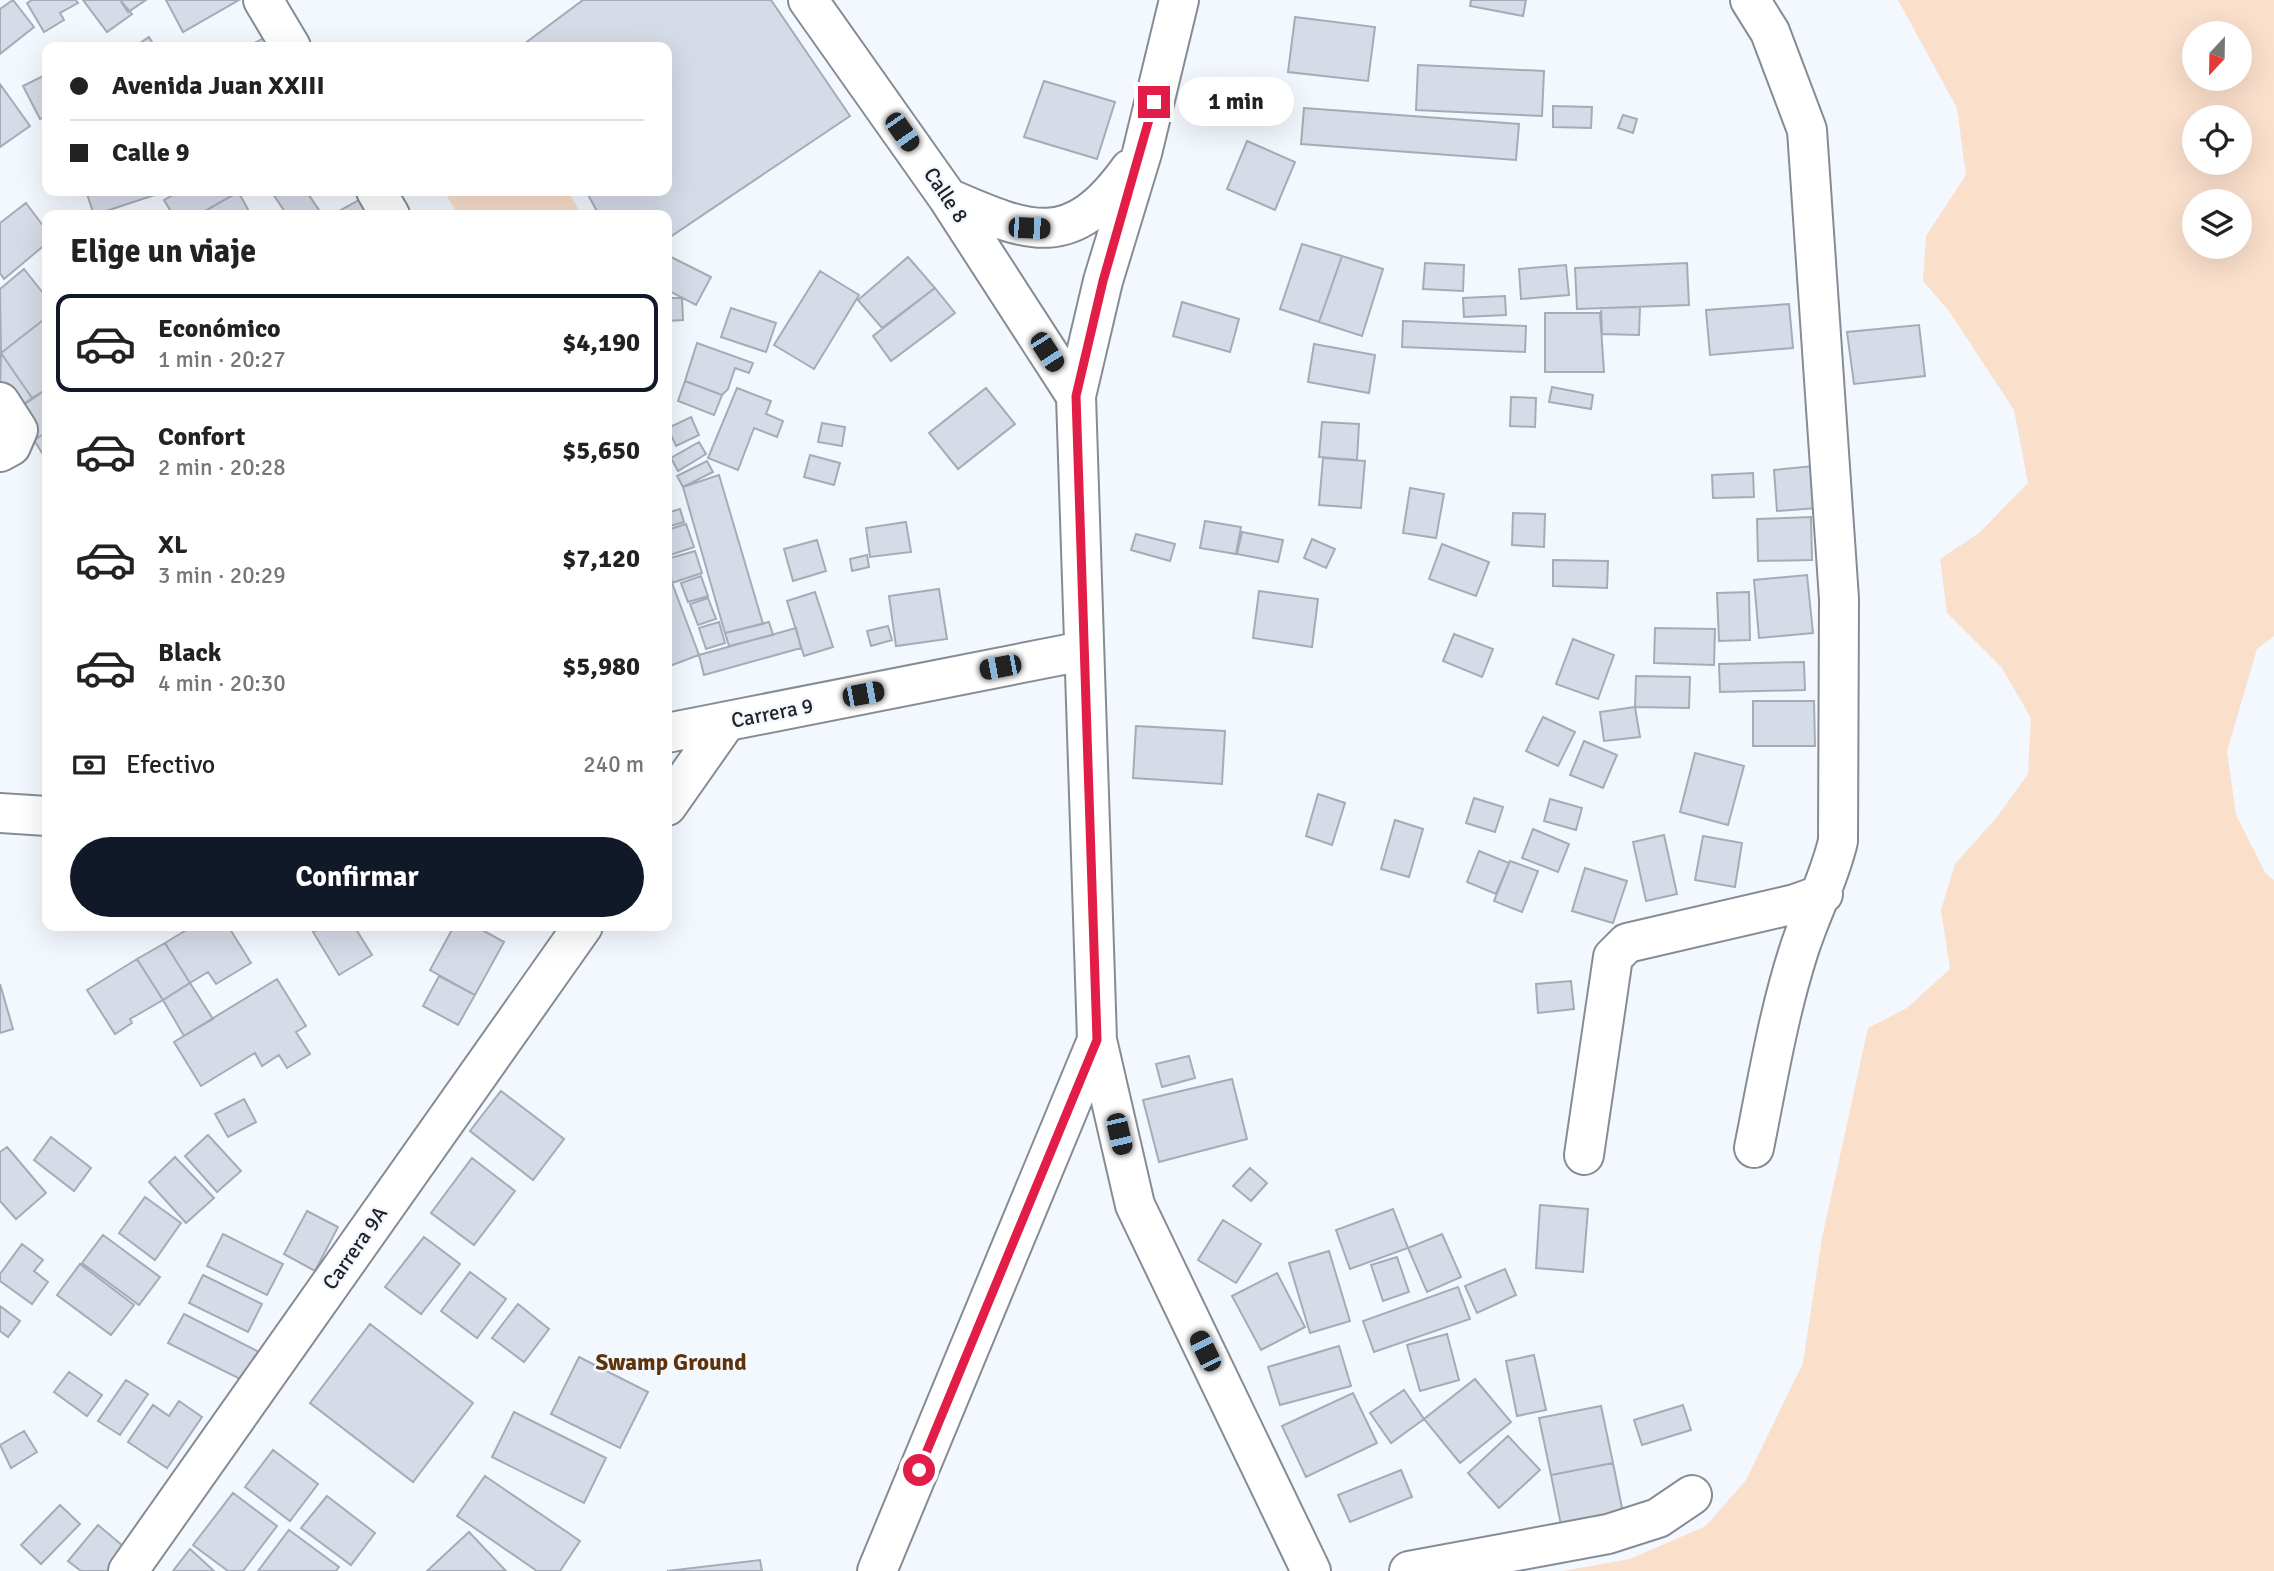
<!DOCTYPE html>
<html lang="es">
<head>
<meta charset="utf-8">
<style>
  body { margin:0; font-family:Signika,sans-serif; background:#f6f6f6; color:#222; height:100vh; display:flex; flex-direction:column; font-size:26px; white-space:nowrap }
  * { box-sizing:border-box; margin:0 }
  p { font-size:23px; color:#767676 }
  .icon { flex:none; width:38px; height:38px; fill:none; stroke:currentColor; stroke-width:2; stroke-linecap:round; stroke-linejoin:round }
  .map { position:relative; flex:1; overflow:hidden }
  .side { position:absolute; left:42px; top:210px; width:630px; height:721px; display:flex; flex-direction:column; background:#fff; border-radius:14px; box-shadow:0 7px 28px #0002 }
  .side>* { flex:none }
  .hud { position:absolute; left:42px; top:42px; width:630px; height:154px; border-radius:14px; box-shadow:0 7px 28px #0002; display:grid; align-content:center; height:154px; padding:0 28px; background:#fff }
  .needle { width:46px; rotate:202deg }
  .tools { position:absolute; left:2182px; top:21px; display:grid; gap:14px }
  .tools a { display:grid; place-items:center; width:70px; height:70px; border-radius:50%; background:#fff; box-shadow:0 7px 28px #0002; font-size:35px }
  .end { position:absolute; width:32px; height:32px; margin:-16px; border:9px solid #e11d48; background:#fff; box-shadow:0 0 0 4px #fff }
  .from { border-radius:50% }
  .bubble { position:absolute; height:49px; border-radius:24px; background:#fff; box-shadow:0 7px 28px #0002; font-size:23px; font-weight:800; line-height:49px; text-align:center }
  .car { position:absolute; width:21px; height:42px; margin:-21px -10px; border-radius:9px; box-shadow:0 0 5px 2px #0007; background:linear-gradient(#222 24%,#8ab4d8 0 40%,#222 0 76%,#8ab4d8 0 86%,#222 0) }
  .hud b { display:flex; align-items:center; gap:24px; height:66px; font-size:26px }
  .hud b+b { border-top:2px solid #e0e0e0 }
  .hud i { width:18px; height:18px; background:#222 }
  ul { padding:0; list-style:none }
  li { display:flex; align-items:center; gap:21px; height:98px; margin:0 14px 10px; padding:0 14px; border:4px solid transparent; border-radius:14px }
  li div { flex:1 }
  li b { display:block; font-size:26px }
  li em { font-style:normal; font-weight:800 }
  li.on { border-color:#111827 }
  li>.icon { width:63px; height:63px; stroke-width:1.5 }
  h2 { padding:0 28px; font-size:32px; line-height:84px }
  .pay { display:flex; align-items:center; gap:18px; height:77px; padding:0 28px; font-size:26px }
  .pay p { margin-inline-start:auto }
  .primary-button { display:flex; gap:14px; margin-top:auto; padding:14px 28px }
  .primary-button a { flex:1; height:80px; border-radius:42px; background:#111827; color:#fff; font-size:28px; font-weight:800; line-height:80px; text-align:center }
  .map>svg:first-child { display:block }
  .green { fill:#fadfcb; fill-rule:evenodd }
  .building { fill:#d5dbe7; stroke:#a6acb7; stroke-width:2 }
  .lines { fill:none; stroke-linecap:round; stroke-linejoin:round }
  .minor-casing { stroke:#868c96; stroke-width:42 }
  .minor { stroke:#fff; stroke-width:38 }
  .route { stroke:#e11d48; stroke-width:9 }
  .labels { text-anchor:middle; stroke-width:5; stroke-linejoin:round; paint-order:stroke }
  .street-label { font-size:21px; fill:#202226; stroke:#f3f7fe }
  .neighbourhood-label { font-size:23px; font-weight:bold; fill:#5e3309; stroke:#f3f7fe }
</style>
</head>
<body>
<div class="map">
<svg width="2274" height="1571" viewBox="0 0 2274 1571">
  <rect width="100%" height="100%" fill="#f3f7fe"/>
  <path class="green" d="M1898 0H2274V636L2257 649 2227 751 2236 815 2266 874 2274 880V1571H1563L1630 1559 1706 1526 1746 1480 1803 1363 1822 1238 1868 1028 1907 1008 1950 969 1941 910 1955 864 1997 817 2028 774 2031 718 2002 668 1947 613 1940 559 1979 533 2028 483 2014 410 1949 311 1923 281 1926 236 1966 175 1957 108ZM2194 33H2240V79H2194ZM2194 117H2240V163H2194ZM2194 201H2240V247H2194Z
    M444 191H568L582 215H458Z"/>
  <path class="building" d="M13 0 34 27 0 54V9Z
    M32 0H76L78 3 60 13 64 20 44 32 27 3Z
    M83 0H120L132 14 107 32Z
    M120 0H146L128 12Z
    M166 0H239L183 32Z
    M583 0H771L850 116 667 239V215H599L586 191H667V47H520Z
    M1471 0H1526L1523 16 1470 6Z
    M1295 17 1375 27 1368 81 1288 72Z
    M149 37 155 47H134Z
    M266 37 271 47H246Z
    M1418 65 1544 71 1542 116 1416 110Z
    M47 74V115L40 119 23 86Z
    M1044 81 1115 102 1097 159 1024 137Z
    M0 84 30 126 0 147Z
    M1553 106 1592 107 1591 128 1553 127Z
    M1304 108 1519 124 1516 160 1301 144Z
    M1623 115 1637 119 1633 133 1618 128Z
    M1247 141 1295 162 1275 210 1227 189Z
    M86 191H153L155 195 94 215Z
    M180 191H231L233 195 198 215H173L164 200Z
    M271 191H306L319 210 311 215H287Z
    M239 193 251 215H198L233 195Z
    M366 196 377 215H332Z
    M26 203 47 231V243L4 279 0 273V223Z
    M1302 244 1342 256 1319 322 1280 309Z
    M667 255 711 277 696 305 667 290Z
    M1342 256 1383 269 1362 336 1319 322Z
    M908 257 935 288 882 328 858 300Z
    M1425 263 1464 265 1463 291 1423 289Z
    M1687 263 1689 305 1577 309 1575 268Z
    M1566 265 1569 295 1521 299 1519 269Z
    M24 269 47 298V317L1 353 0 289Z
    M820 271 859 295 814 369 774 345Z
    M935 288 955 313 891 361 873 336Z
    M1505 296 1506 315 1464 317 1463 298Z
    M667 298H682L683 320 667 321Z
    M1182 302 1239 319 1230 352 1173 336Z
    M1789 304 1793 348 1710 355 1706 310Z
    M1640 307 1639 335 1602 334 1601 308Z
    M731 308 776 323 766 352 721 337Z
    M1545 313H1600L1604 372H1545Z
    M47 317V389L32 398 1 353Z
    M1403 321 1526 326 1525 352 1402 347Z
    M1919 325 1925 376 1854 384 1847 332Z
    M697 343 753 363 749 373 735 368 728 389 722 395 685 381Z
    M1314 344 1375 355 1369 393 1308 382Z
    M1 353 32 398 13 412 0 393Z
    M685 381 722 395 714 415 678 401Z
    M1552 387 1593 395 1591 409 1549 402Z
    M737 388 771 401 766 414 783 421 777 437 754 428 738 470 708 458Z
    M986 388 1015 424 958 469 929 433Z
    M47 389V432L34 440 13 412Z
    M1511 397 1536 398 1535 427 1510 426Z
    M691 417 699 435 676 446 668 428Z
    M1322 422 1359 424 1357 460 1319 457Z
    M822 423 845 427 842 446 818 442Z
    M47 432V461L34 440Z
    M699 442 706 454 678 471 671 458Z
    M810 455 840 463 834 485 804 477Z
    M1323 458 1365 461 1361 508 1319 505Z
    M707 461 713 472 683 487 677 476Z
    M1813 466 1817 508 1777 511 1774 470Z
    M1753 473 1754 497 1713 498 1712 475Z
    M719 475 763 624 725 633 683 487Z
    M1410 488 1444 494 1436 538 1403 533Z
    M680 509 684 522 667 527V513Z
    M1513 513 1545 514 1544 547 1512 545Z
    M1811 517 1812 560 1758 561 1757 519Z
    M1205 521 1241 527 1236 554 1200 548Z
    M906 522 911 552 870 557 866 528Z
    M686 524 694 547 667 556V530Z
    M1242 532 1283 540 1278 562 1237 554Z
    M1136 534 1175 544 1170 561 1131 550Z
    M1312 539 1335 549 1326 568 1304 558Z
    M817 540 826 571 793 581 784 549Z
    M1442 544 1489 562 1476 596 1429 579Z
    M695 551 702 573 672 583 667 559Z
    M867 555 869 567 852 571 850 559Z
    M1553 560 1608 561 1607 588 1553 586Z
    M1807 575 1813 633 1759 638 1754 580Z
    M701 576 708 596 688 602 681 583Z
    M672 583 699 655 667 667V585Z
    M939 589 947 639 896 646 889 596Z
    M1259 591 1318 599 1312 647 1253 638Z
    M815 592 833 647 804 656 787 601Z
    M1749 592 1750 640 1719 641 1717 593Z
    M708 598 716 619 698 625 690 604Z
    M719 622 725 643 706 649 699 628Z
    M769 622 773 635 729 646 725 633Z
    M888 626 892 640 871 646 867 631Z
    M796 628 801 648 704 675 699 655Z
    M1655 628 1715 629 1714 665 1654 663Z
    M1454 634 1493 649 1482 677 1443 661Z
    M1573 639 1614 655 1598 699 1556 684Z
    M1804 662 1805 690 1720 692 1719 664Z
    M1636 676 1690 677 1689 708 1635 707Z
    M1753 701H1814L1815 746H1753Z
    M1635 707 1640 737 1604 741 1600 712Z
    M1543 717 1575 732 1558 766 1526 751Z
    M1136 726 1225 731 1222 784 1133 778Z
    M1584 741 1617 755 1603 788 1570 775Z
    M1695 753 1744 766 1728 825 1680 812Z
    M1318 794 1345 803 1332 845 1306 836Z
    M1474 798 1503 807 1495 832 1466 823Z
    M1550 799 1582 808 1576 830 1544 821Z
    M1395 820 1423 829 1409 877 1381 869Z
    M1533 829 1569 844 1558 872 1522 858Z
    M1664 835 1677 894 1646 901 1633 842Z
    M1703 836 1742 843 1735 887 1695 880Z
    M1479 851 1509 863 1496 894 1467 882Z
    M1510 861 1538 871 1522 912 1494 901Z
    M1585 868 1627 881 1613 923 1572 911Z
    M193 926H228L251 963 216 984 208 972 190 983 165 943Z
    M324 926H354L372 955 339 975 313 932Z
    M454 926H475L504 942 475 995 430 970Z
    M165 943 190 983 163 1000 137 959Z
    M137 959 163 1000 130 1019 132 1023 115 1034 87 990Z
    M439 976 475 995 458 1025 423 1006Z
    M277 979 306 1026 296 1032 310 1054 287 1068 279 1055 262 1066 255 1053 201 1086 174 1042Z
    M1571 981 1574 1009 1538 1013 1536 984Z
    M190 983 213 1019 184 1036 163 1000Z
    M0 984 13 1029 0 1033Z
    M1189 1056 1195 1078 1162 1087 1156 1064Z
    M1232 1079 1247 1139 1159 1162 1143 1100Z
    M501 1091 564 1139 533 1180 470 1131Z
    M244 1099 256 1122 228 1137 215 1114Z
    M208 1135 241 1171 217 1192 185 1156Z
    M51 1137 91 1168 74 1191 34 1160Z
    M7 1147 46 1193 16 1219 0 1201V1152Z
    M175 1157 214 1198 186 1223 149 1182Z
    M472 1158 515 1191 474 1245 431 1213Z
    M1250 1168 1267 1183 1251 1201 1233 1186Z
    M145 1197 181 1223 155 1260 119 1233Z
    M1540 1205 1588 1209 1583 1272 1536 1268Z
    M1393 1209 1408 1248 1350 1269 1336 1230Z
    M307 1211 338 1227 315 1271 284 1254Z
    M1223 1220 1261 1244 1236 1283 1198 1260Z
    M223 1234 283 1264 267 1295 207 1266Z
    M1442 1234 1461 1277 1427 1292 1408 1248Z
    M103 1235 160 1277 139 1305 82 1263Z
    M424 1237 460 1264 421 1314 385 1287Z
    M22 1244 43 1260 34 1271 48 1282 32 1304 0 1281V1274Z
    M1329 1251 1350 1321 1310 1333 1289 1263Z
    M1397 1257 1409 1292 1383 1301 1371 1265Z
    M80 1264 134 1305 111 1335 57 1295Z
    M1505 1269 1516 1295 1477 1313 1465 1286Z
    M470 1272 506 1299 477 1338 441 1311Z
    M1277 1273 1305 1327 1261 1350 1232 1296Z
    M203 1275 262 1304 248 1332 189 1303Z
    M1458 1287 1470 1319 1374 1352 1363 1321Z
    M518 1304 549 1329 524 1362 492 1338Z
    M0 1306 20 1321 8 1337 0 1331Z
    M184 1314 263 1354 248 1383 168 1343Z
    M370 1324 473 1403 413 1482 310 1403Z
    M1447 1334 1459 1380 1420 1391 1407 1345Z
    M1339 1346 1351 1386 1280 1405 1268 1367Z
    M1534 1355 1546 1410 1517 1416 1506 1361Z
    M579 1357 648 1392 620 1448 551 1414Z
    M69 1372 102 1395 87 1416 54 1392Z
    M1475 1379 1511 1422 1460 1463 1424 1419Z
    M126 1380 148 1394 120 1435 98 1421Z
    M1404 1390 1424 1419 1391 1443 1370 1413Z
    M1353 1393 1377 1443 1306 1477 1282 1426Z
    M179 1401 202 1417 167 1468 128 1442 153 1405 169 1416Z
    M1683 1405 1691 1430 1642 1445 1634 1420Z
    M1601 1406 1613 1463 1551 1475 1539 1418Z
    M514 1412 606 1458 584 1503 492 1457Z
    M24 1431 37 1452 11 1468 0 1445Z
    M1508 1436 1540 1470 1499 1508 1468 1473Z
    M273 1450 318 1484 290 1521 245 1487Z
    M1613 1463 1624 1518 1562 1530 1551 1475Z
    M1401 1470 1412 1497 1350 1522 1338 1495Z
    M485 1476 580 1541 560 1571H537L457 1516Z
    M233 1493 277 1526 243 1571H228L193 1545Z
    M327 1496 375 1533 351 1565 301 1528Z
    M60 1505 80 1524 41 1564 21 1545Z
    M98 1525 129 1551 112 1571H81L68 1561Z
    M289 1530 339 1567 336 1571H258Z
    M469 1532 506 1571H427Z
    M190 1549 214 1571H173Z
    M760 1560 762 1571H667Z"/>
  <g class="lines">
    <defs>
      <path id="minor" d="M263 0 291 47
        M808 0 948 198 1076 396
        M1750 0 1770 32 1807 130 1839 599 1838 841C1829 880 1810 914 1798 953 1778 1016 1767 1083 1754 1148
        M376 191 390 215
        M948 198C1031 234 1071 251 1130 169
        M0 402 18 430 11 446 0 452
        M667 733 1083 651
        M667 806 726 722
        M0 813 47 816
        M1097 1040 1135 1205 1311 1571
        M1584 1155 1613 957 1627 943 1795 904 1823 894
        M128 1571 583 926
        M877 1571 1097 1040 1076 396 1103 281 1142 153 1179 0
        M1409 1571 1608 1534 1658 1518 1692 1495"/>
    </defs>
    <use href="#minor" class="minor-casing"/>
    <use href="#minor" class="minor"/>
  </g>
  <g class="lines">
    <path class="route" d="M919 1470 1097 1040 1076 396 1103 281 1154 102"/>
  </g>
  <g class="labels">
    <g class="street-label">
      <text transform="translate(946 195) rotate(56)" y="7">Calle 8</text>
      <text transform="translate(772 713) rotate(-11)" y="7">Carrera 9</text>
      <text transform="translate(355 1248) rotate(-55)" y="7">Carrera 9A</text>
    </g>
    <g class="neighbourhood-label">
      <text x="671" y="1370">Swamp Ground</text>
    </g>
  </g>
</svg>
<div class="tools">
<a><svg class="needle" viewBox="-14 -14 28 28"><path d="M0-13l5 13h-10z" fill="#e53935"/><path d="M0 13l5-13h-10z" fill="#767676"/></svg></a>
<a><svg class="icon" aria-label="locate" viewBox="0 0 24 24"><circle cx="12" cy="12" r="6"/><path d="M12 2v4M12 18v4M2 12h4M18 12h4"/></svg></a>
<a><svg class="icon" aria-label="layers" viewBox="0 0 24 24"><path d="M12 4l9 5-9 5-9-5zM3 14l9 5 9-5"/></svg></a>
</div>
<i class="end from" style="left:919px;top:1470px"></i>
<i class="end" style="left:1154px;top:102px"></i>
<div class="bubble" style="left:1178px;top:77px;width:116px">1 min</div>
<i class="car" style="left:902px;top:132px;rotate:145deg"></i>
<i class="car" style="left:1029px;top:228px;rotate:92deg"></i>
<i class="car" style="left:1047px;top:352px;rotate:147deg"></i>
<i class="car" style="left:1000px;top:667px;rotate:259deg"></i>
<i class="car" style="left:863px;top:694px;rotate:79deg"></i>
<i class="car" style="left:1119px;top:1134px;rotate:167deg"></i>
<i class="car" style="left:1205px;top:1351px;rotate:334deg"></i>
<div class="hud">
<b><i class="from"></i>Avenida Juan XXIII</b>
<b><i></i>Calle 9</b>
</div>
<section class="side">
<h2>Elige un viaje</h2>
<ul>
<li class="on"><svg class="icon" aria-label="car" viewBox="0 0 24 24"><path d="M5 17H2v-5l4-1 3-4h7l3 4 3 1v5h-3M9 17h6M6 11h13"/><circle cx="7" cy="17" r="2"/><circle cx="17" cy="17" r="2"/></svg><div><b>Económico</b><p>1 min · 20:27</p></div><em>$4,190</em></li>
<li><svg class="icon" aria-label="car" viewBox="0 0 24 24"><path d="M5 17H2v-5l4-1 3-4h7l3 4 3 1v5h-3M9 17h6M6 11h13"/><circle cx="7" cy="17" r="2"/><circle cx="17" cy="17" r="2"/></svg><div><b>Confort</b><p>2 min · 20:28</p></div><em>$5,650</em></li>
<li><svg class="icon" aria-label="car" viewBox="0 0 24 24"><path d="M5 17H2v-5l4-1 3-4h7l3 4 3 1v5h-3M9 17h6M6 11h13"/><circle cx="7" cy="17" r="2"/><circle cx="17" cy="17" r="2"/></svg><div><b>XL</b><p>3 min · 20:29</p></div><em>$7,120</em></li>
<li><svg class="icon" aria-label="car" viewBox="0 0 24 24"><path d="M5 17H2v-5l4-1 3-4h7l3 4 3 1v5h-3M9 17h6M6 11h13"/><circle cx="7" cy="17" r="2"/><circle cx="17" cy="17" r="2"/></svg><div><b>Black</b><p>4 min · 20:30</p></div><em>$5,980</em></li>
</ul>
<div class="pay"><svg class="icon" aria-label="cash" viewBox="0 0 24 24"><path d="M3 7h18v10H3z"/><circle cx="12" cy="12" r="2"/></svg>Efectivo<p>240 m</p></div>
<div class="primary-button"><a>Confirmar</a></div>
</section>
</div>
</body>
</html>
